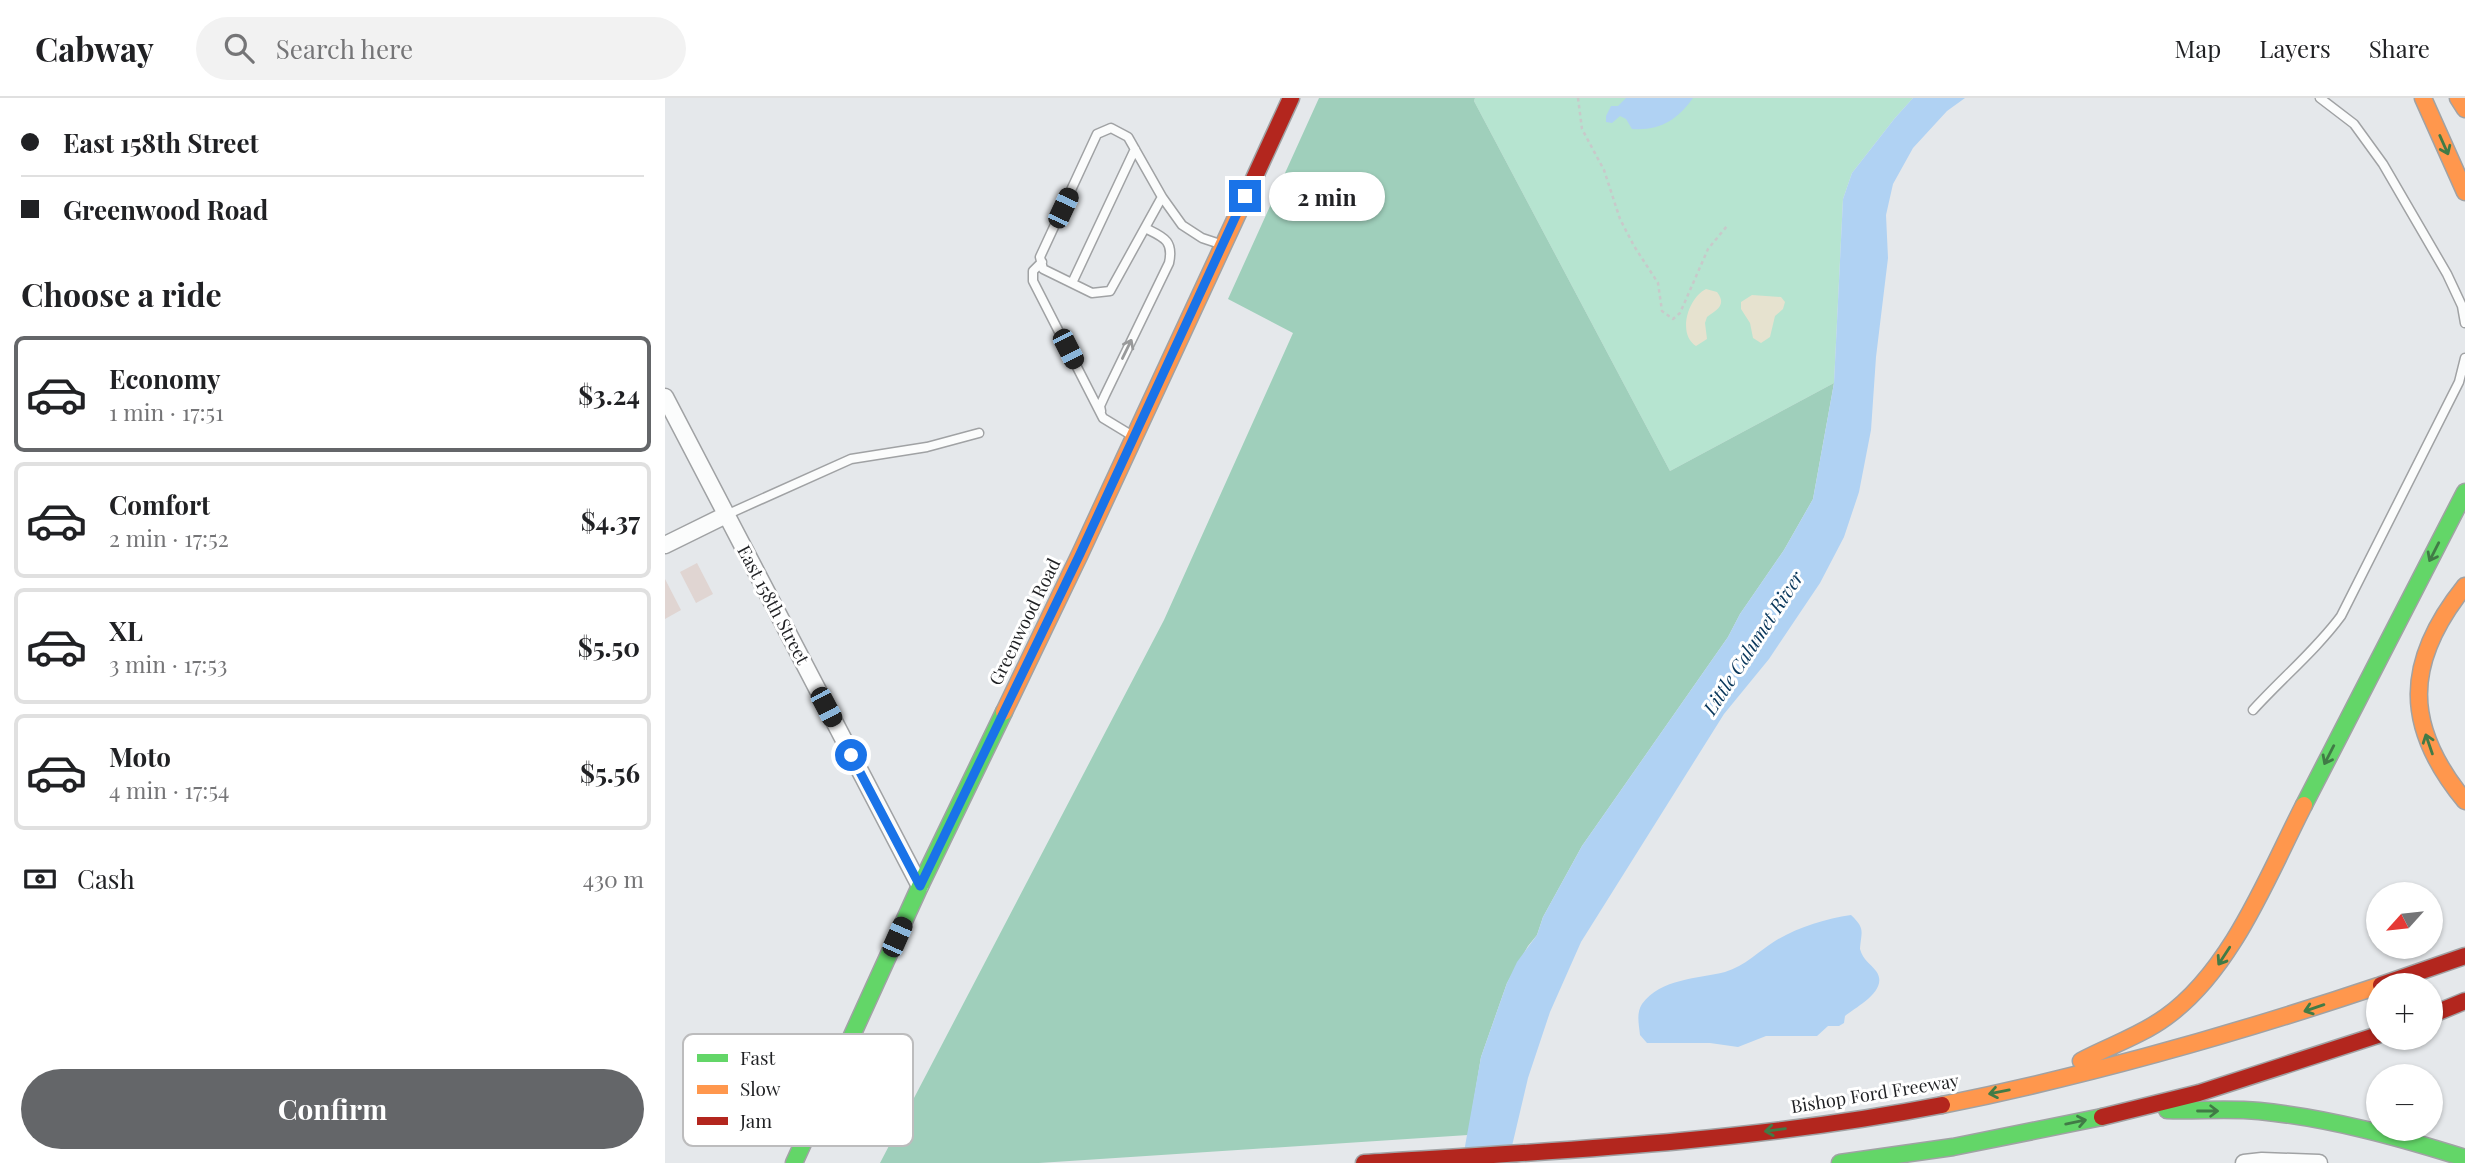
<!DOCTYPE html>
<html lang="en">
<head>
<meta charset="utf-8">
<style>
  body { margin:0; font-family:"Playfair Display",serif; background:#f2f2f2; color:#202124; height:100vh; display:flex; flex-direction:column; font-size:26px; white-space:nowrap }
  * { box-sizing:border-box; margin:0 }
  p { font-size:23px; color:#757577 }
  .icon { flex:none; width:38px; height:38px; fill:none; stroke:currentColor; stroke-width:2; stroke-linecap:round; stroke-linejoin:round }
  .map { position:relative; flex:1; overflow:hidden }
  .drawer { display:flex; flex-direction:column; background:#fff; width:665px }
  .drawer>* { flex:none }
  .guide { display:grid; align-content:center; height:154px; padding:0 21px; background:#fff }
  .needle { width:46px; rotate:243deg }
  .tools { position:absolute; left:1701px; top:784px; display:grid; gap:14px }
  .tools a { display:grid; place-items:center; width:77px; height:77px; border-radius:50%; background:#fff; box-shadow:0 2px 5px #0004; font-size:35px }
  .end { position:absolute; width:32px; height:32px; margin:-16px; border:9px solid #1a73e8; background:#fff; box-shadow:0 0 0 4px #fff }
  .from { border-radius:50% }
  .bubble { position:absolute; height:49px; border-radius:24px; background:#fff; box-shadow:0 2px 5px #0004; font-size:23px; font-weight:700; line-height:49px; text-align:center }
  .car { position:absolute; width:21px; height:42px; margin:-21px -10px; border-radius:9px; box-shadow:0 0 5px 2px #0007; background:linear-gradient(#222 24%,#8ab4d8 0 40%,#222 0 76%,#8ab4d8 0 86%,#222 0) }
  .guide b { display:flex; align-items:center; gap:24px; height:66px; font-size:26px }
  .guide b+b { border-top:2px solid #e0e0e0 }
  .guide i { width:18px; height:18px; background:#202124 }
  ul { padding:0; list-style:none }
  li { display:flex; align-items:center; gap:21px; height:116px; margin:0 14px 10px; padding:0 7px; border:4px solid #e0e0e0; border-radius:10px }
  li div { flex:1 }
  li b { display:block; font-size:26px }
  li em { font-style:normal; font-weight:700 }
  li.active { border-color:#646669 }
  li>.icon { width:63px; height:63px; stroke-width:1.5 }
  h2 { padding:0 21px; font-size:32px; line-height:84px }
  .pay { display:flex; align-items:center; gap:18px; height:77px; padding:0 21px; font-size:26px }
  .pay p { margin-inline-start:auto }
  .action { display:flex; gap:14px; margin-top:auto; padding:14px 21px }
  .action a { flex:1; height:80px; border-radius:42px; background:#646669; color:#fff; font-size:28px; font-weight:700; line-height:80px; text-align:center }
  header { display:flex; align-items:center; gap:42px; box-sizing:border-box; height:98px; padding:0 35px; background:#fff; border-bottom:2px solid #e0e0e0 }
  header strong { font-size:33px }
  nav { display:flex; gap:38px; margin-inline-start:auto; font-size:24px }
  .search { width:490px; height:63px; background:#f2f2f2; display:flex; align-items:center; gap:18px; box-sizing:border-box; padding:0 24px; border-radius:38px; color:#757577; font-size:26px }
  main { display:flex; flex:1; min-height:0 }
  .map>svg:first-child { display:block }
  .green { fill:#b6e4d0 }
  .forest { fill:#9fcfbb }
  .sand { fill:#e6e2cf }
  .water { fill:#b0d2f3 }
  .building { fill:#e0d5d2 }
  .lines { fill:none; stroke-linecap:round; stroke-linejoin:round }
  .lane-casing { stroke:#a0a2a4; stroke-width:11 }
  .street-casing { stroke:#a0a2a4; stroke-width:19 }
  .fast-casing { stroke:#a0a2a4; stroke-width:19 }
  .slow-casing { stroke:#a0a2a4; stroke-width:19 }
  .jam-casing { stroke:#a0a2a4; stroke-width:19 }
  .path { stroke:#c8c9ca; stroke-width:2.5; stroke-dasharray:3.5 3.5; stroke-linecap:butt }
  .lane { stroke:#fbfcfc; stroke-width:8 }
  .street { stroke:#fbfcfc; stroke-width:16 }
  .fast { stroke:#63d668; stroke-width:16 }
  .slow { stroke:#ff974d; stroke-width:16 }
  .jam { stroke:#b3261e; stroke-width:16 }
  .oneway { stroke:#417b46 }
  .oneway2 { stroke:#98999a }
  .route { stroke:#1a73e8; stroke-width:9 }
  .labels { text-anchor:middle; stroke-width:6; stroke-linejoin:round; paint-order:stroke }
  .street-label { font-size:18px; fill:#1f2023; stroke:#fff }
  .water-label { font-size:19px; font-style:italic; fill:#08365a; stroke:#fff }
  .key { fill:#fff; stroke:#bcbcbd; stroke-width:2 }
  .key-label { font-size:19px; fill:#1f2023 }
</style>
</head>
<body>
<header>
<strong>Cabway</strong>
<div class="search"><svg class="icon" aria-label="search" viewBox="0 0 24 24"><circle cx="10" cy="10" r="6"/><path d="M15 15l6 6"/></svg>Search here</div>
<nav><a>Map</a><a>Layers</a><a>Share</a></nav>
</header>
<main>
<section class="drawer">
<div class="guide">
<b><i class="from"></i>East 158th Street</b>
<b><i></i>Greenwood Road</b>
</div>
<h2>Choose a ride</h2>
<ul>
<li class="active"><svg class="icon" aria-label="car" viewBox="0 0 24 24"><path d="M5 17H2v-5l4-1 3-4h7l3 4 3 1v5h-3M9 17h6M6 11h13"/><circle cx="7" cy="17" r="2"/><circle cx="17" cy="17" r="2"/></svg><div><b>Economy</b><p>1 min · 17:51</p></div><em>$3.24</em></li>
<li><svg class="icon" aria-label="car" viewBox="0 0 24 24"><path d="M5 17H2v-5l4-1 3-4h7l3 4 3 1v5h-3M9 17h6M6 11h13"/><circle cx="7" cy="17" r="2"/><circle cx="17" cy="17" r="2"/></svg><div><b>Comfort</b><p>2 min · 17:52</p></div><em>$4.37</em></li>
<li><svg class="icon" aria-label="car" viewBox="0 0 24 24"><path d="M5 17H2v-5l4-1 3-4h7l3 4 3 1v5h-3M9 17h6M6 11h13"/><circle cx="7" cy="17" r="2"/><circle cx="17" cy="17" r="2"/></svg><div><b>XL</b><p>3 min · 17:53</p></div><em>$5.50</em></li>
<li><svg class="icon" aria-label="car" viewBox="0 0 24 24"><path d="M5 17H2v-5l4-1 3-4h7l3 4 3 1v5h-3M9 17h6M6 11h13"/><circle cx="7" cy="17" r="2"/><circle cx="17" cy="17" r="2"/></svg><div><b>Moto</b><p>4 min · 17:54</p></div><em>$5.56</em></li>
</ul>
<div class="pay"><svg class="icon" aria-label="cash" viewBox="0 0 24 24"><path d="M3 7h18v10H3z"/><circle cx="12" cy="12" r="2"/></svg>Cash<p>430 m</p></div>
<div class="action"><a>Confirm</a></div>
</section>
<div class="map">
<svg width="1800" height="1065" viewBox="0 0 1800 1065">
  <rect width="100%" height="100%" fill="#e5e8eb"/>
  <path class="green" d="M810 0H1248L1230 20 1187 75 1178 101 1169 285 1005 373 809 3Z"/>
  <path class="forest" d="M654 0H810L809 3 1005 373 1169 285 1148 401 1119 452 1075 516 1063 539 917 748 878 819 872 837 863 848 842 885 816 959 803 1037 374 1065H215L499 522 628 235 563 201Z"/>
  <path class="sand" d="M1041 191 1052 194C1062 207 1052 212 1042 219L1040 225 1042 241 1031 248C1012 236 1023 200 1041 191Z
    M1087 197 1116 199 1120 204 1118 211 1110 218 1105 239 1096 245 1088 240 1085 225 1076 211V204Z"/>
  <path class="water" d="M961 0H1028C1012 22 995 33 967 31L961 21 955 18 947 25 941 24V18L946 8H953Z
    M1248 0H1300L1282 13 1248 50 1228 86 1221 117 1223 160 1211 259 1206 332 1194 394 1179 439 1155 485 1104 561 1059 616 916 844 885 914 863 980 843 1065H797L816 959 842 885 852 864 872 837 878 819 917 748 1063 539 1075 516 1119 452 1148 401 1169 285 1178 101 1187 75 1230 20Z
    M1186 817C1201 831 1196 834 1195 851 1198 862 1205 865 1211 873 1225 892 1191 909 1180 918L1179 925 1174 928H1163L1152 938H1101L1073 949 1045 945H982L975 937C974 927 971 915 977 906 996 880 1033 881 1060 874 1080 868 1094 853 1110 843 1133 829 1160 821 1186 817Z"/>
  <path class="building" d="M32 465 48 496 31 505 15 474Z
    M0 481 16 512 0 521Z"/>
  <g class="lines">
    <defs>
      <path id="lane" d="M1655 0 1689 26 1718 66 1782 176 1797 208 1800 225
        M497 99 445 193 427 195 378 171 375 159 432 36 446 30 463 39 497 99 517 127 537 140 555 146
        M377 164 368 173V183L438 320 466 337
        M407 185 470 51
        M436 313 435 308 440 297 504 165C509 142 498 139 480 130
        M61 417 186 361 262 349 314 335
        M1588 612C1617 580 1651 552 1676 518L1794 284 1800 260"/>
      <path id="street" d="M0 299 255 788
        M0 447 61 417
        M1579 1065 1597 1063 1654 1065"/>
      <path id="fast" d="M1639 707 1800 394
        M1502 1012C1533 1013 1564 1010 1594 1013 1665 1020 1733 1039 1800 1060
        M129 1065 255 788 339 614
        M1175 1065 1288 1049 1437 1019"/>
      <path id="slow" d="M1758 0 1800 94
        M1793 0 1800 11
        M1800 488C1739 564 1738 628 1800 703
        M339 614 415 456 581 98
        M1416 963C1444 948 1475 938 1501 919 1567 872 1603 777 1639 707
        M1277 1007C1426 977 1570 936 1713 888"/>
      <path id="jam" d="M581 98 626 0
        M1716 887 1800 858
        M1766 917 1800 903
        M1437 1019 1534 995 1713 937
        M699 1065C892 1053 1087 1044 1277 1007"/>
    </defs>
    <use href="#lane" class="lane-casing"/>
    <use href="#street" class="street-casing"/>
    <use href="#fast" class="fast-casing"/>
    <use href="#slow" class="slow-casing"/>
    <use href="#jam" class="jam-casing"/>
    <path class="path" d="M913 0 917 31 939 72 955 121 969 148 993 185 997 213 1008 221 1015 215 1043 151 1062 128"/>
    <use href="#lane" class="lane"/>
    <use href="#street" class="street"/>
    <use href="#fast" class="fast"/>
    <use href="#slow" class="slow"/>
    <use href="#jam" class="jam"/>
  </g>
  <defs><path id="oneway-shaft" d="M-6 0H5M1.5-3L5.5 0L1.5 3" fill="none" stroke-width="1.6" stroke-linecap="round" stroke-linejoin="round" transform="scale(1.75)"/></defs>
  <g class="oneway">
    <use href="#oneway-shaft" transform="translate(1779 47) rotate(66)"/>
    <use href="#oneway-shaft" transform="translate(1769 454) rotate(117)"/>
    <use href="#oneway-shaft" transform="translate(1764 646) rotate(-109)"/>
    <use href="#oneway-shaft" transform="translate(1664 657) rotate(117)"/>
    <use href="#oneway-shaft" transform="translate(1559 858) rotate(123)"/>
    <use href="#oneway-shaft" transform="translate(1649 910) rotate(161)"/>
    <use href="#oneway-shaft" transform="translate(1334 994) rotate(169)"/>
    <use href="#oneway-shaft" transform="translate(1543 1013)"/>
    <use href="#oneway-shaft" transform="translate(1411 1024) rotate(-12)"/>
    <use href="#oneway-shaft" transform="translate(1110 1032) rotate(172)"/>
  </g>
  <use class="oneway2" href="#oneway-shaft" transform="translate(462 251) rotate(-64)"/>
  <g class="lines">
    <path class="route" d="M186 657 255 788 415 456 580 98"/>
  </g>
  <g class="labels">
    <g class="street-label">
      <text transform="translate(108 507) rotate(62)" y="6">East 158th Street</text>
      <text transform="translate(360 524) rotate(-64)" y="6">Greenwood Road</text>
      <text transform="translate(1210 996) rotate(-9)" y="6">Bishop Ford Freeway</text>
    </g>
    <g class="water-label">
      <text transform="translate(1088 545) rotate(-57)" y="7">Little Calumet River</text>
    </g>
  </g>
  <rect x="18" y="936" width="230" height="112" rx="10" class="key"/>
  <rect x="32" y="956" width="31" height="8" fill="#63d668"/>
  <rect x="32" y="987" width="31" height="9" fill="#ff974d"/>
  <rect x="32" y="1019" width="31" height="8" fill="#b3261e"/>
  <g class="key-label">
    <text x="75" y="967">Fast</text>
    <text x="75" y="998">Slow</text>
    <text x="75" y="1030">Jam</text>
  </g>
</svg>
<div class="tools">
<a><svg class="needle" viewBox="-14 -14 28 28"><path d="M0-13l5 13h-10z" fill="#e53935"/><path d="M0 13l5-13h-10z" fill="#757577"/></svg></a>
<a>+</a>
<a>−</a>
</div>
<i class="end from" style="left:186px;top:657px"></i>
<i class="end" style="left:580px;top:98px"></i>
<div class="bubble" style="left:604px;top:74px;width:116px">2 min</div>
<i class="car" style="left:398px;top:110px;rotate:25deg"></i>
<i class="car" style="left:403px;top:251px;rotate:153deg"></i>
<i class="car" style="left:161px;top:609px;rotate:152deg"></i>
<i class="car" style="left:232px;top:839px;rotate:24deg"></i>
</div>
</main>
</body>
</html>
